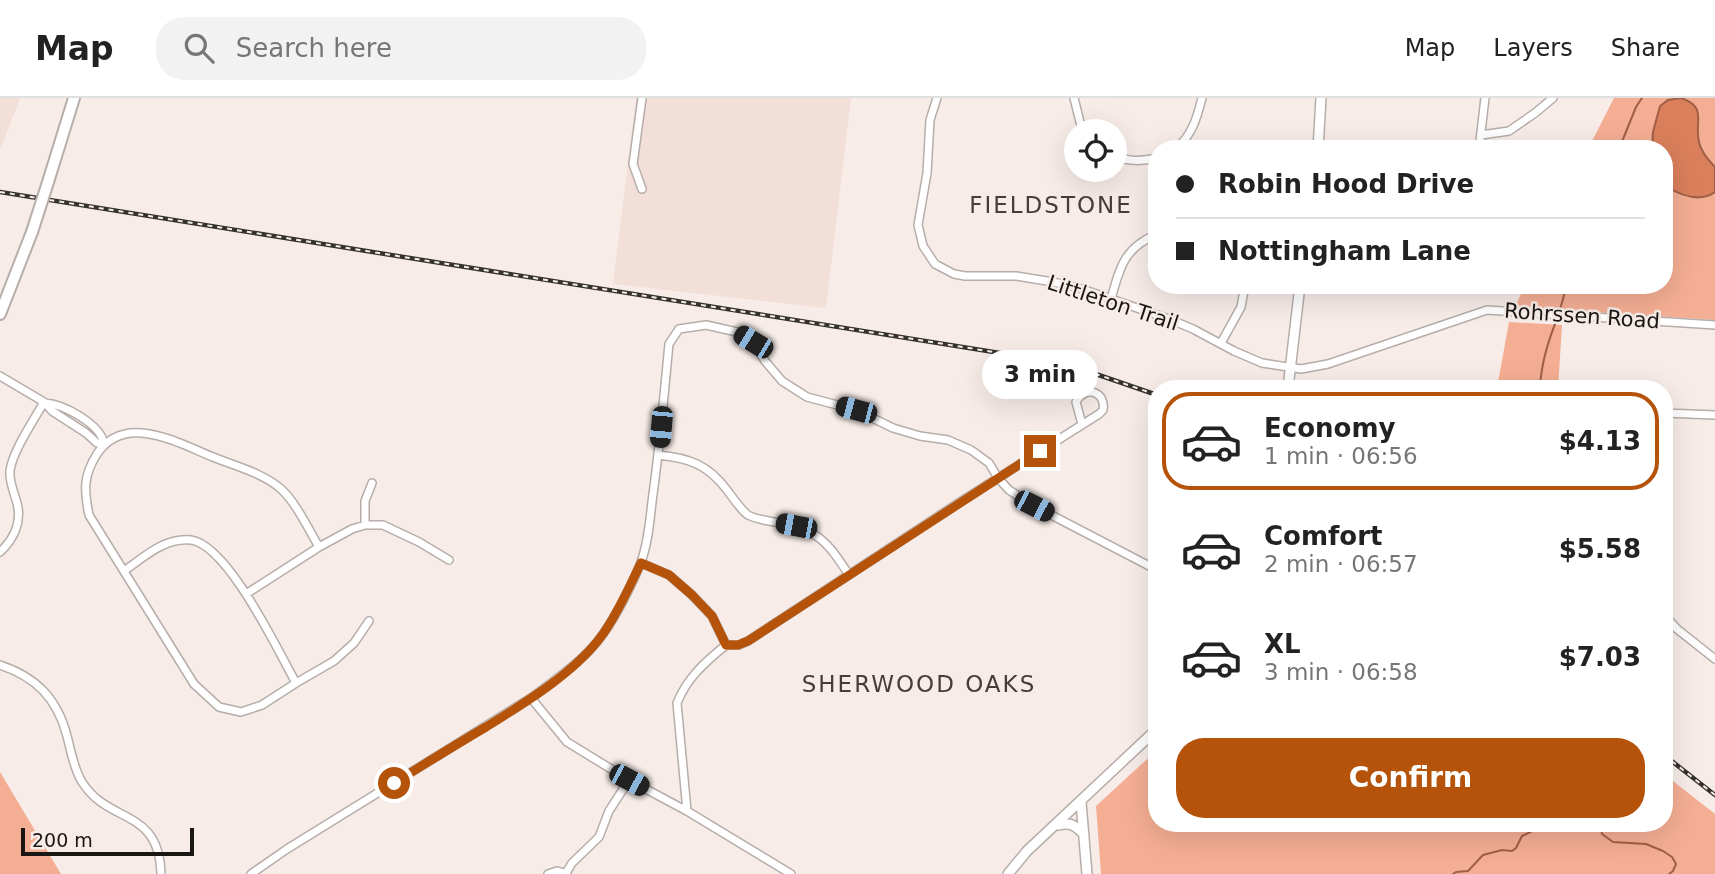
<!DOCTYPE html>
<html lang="en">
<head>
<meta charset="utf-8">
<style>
  body { margin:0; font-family:"DejaVu Sans",sans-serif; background:#f2f2f2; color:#222; height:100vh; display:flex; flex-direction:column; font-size:26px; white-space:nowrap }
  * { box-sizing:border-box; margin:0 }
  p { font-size:23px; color:#767676 }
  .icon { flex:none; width:38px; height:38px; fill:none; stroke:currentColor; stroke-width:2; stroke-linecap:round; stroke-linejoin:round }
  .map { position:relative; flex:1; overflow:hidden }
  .drawer { position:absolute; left:1148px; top:282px; width:525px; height:452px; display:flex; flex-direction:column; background:#fff; border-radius:28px; box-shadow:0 7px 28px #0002 }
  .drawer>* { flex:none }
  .banner { position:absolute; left:1148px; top:42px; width:525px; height:154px; border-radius:28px; box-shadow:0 7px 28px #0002; display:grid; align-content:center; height:154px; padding:0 28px; background:#fff }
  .controls { position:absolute; left:1064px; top:21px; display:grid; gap:14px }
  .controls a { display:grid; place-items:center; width:63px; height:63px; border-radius:50%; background:#fff; box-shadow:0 7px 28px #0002; font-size:35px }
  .scale { position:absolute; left:21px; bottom:18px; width:173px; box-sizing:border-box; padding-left:7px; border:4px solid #191614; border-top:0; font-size:19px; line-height:24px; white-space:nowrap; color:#191614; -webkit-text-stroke:5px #f7ece8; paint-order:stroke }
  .end { position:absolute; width:32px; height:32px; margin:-16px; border:9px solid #b45309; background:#fff; box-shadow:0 0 0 4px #fff }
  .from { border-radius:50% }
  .bubble { position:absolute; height:49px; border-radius:24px; background:#fff; box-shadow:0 7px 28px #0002; font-size:23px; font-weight:600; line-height:49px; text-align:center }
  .car { position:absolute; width:21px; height:42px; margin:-21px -10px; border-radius:9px; box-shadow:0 0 5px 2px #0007; background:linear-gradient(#222 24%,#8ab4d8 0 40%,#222 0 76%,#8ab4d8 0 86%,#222 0) }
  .banner b { display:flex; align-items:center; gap:24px; height:66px; font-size:26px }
  .banner b+b { border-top:2px solid #e0e0e0 }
  .banner i { width:18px; height:18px; background:#222 }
  ul { padding:12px 0 0; list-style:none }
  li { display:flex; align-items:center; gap:21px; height:98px; margin:0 14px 10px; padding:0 14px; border:4px solid transparent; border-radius:28px }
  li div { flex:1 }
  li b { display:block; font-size:26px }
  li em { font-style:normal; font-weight:600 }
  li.selected { border-color:#b45309 }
  li>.icon { width:63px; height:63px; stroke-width:1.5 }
  .button { display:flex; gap:14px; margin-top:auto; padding:14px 28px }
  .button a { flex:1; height:80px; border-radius:28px; background:#b45309; color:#fff; font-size:28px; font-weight:600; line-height:80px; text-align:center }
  header { display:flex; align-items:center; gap:42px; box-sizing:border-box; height:98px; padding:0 35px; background:#fff; border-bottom:2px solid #e0e0e0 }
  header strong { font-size:33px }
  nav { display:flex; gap:38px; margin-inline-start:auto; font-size:24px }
  .search { width:490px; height:63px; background:#f2f2f2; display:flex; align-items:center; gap:18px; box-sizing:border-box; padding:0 24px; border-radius:28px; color:#767676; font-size:26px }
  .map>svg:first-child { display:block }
  .built { fill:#f2dfd8 }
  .green { fill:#f4ae93 }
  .water { fill:#da7f5c; stroke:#a06046; stroke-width:2 }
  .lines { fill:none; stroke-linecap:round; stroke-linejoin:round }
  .stream { stroke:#a06046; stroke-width:2 }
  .minor-casing { stroke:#b7ada9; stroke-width:10 }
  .major-casing { stroke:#b7ada9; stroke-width:12 }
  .highway-casing { stroke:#b7ada9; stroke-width:14 }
  .minor { stroke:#fff; stroke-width:7 }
  .major { stroke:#fff; stroke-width:9 }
  .highway { stroke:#fff; stroke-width:10 }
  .rail-casing { stroke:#35312f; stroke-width:4.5 }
  .rail { stroke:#f7ece8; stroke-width:2; stroke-dasharray:5; stroke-linecap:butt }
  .highway-bridge-casing { stroke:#b7ada9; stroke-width:14; stroke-linecap:butt }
  .highway-bridge { stroke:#fff; stroke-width:10 }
  .route { stroke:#b45309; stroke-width:9 }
  .labels { text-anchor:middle; stroke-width:5; stroke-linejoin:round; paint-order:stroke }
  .street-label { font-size:21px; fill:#191614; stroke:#f7ece8 }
  .neighbourhood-label { font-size:23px; letter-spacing:2px; fill:#463d3a; stroke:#f7ece8 }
</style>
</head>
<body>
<header>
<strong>Map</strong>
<div class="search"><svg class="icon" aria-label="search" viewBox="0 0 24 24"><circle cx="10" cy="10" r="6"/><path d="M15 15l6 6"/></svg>Search here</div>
<nav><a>Map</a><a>Layers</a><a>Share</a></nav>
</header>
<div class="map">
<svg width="1715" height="776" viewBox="0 0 1715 776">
  <rect width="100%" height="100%" fill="#f7ece8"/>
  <path class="built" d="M0 0H20L0 52Z
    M636 0H851L826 210 613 186Z"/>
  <path class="green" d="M1614 0H1715V222L1515 209 1525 187H1664V51H1588Z
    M1509 224 1562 227 1558 290H1497Z
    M1157 652V724H1664V676L1715 716V776H1101L1096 708Z
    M0 674 61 776H0Z"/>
  <path class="water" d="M1681 0C1708 9 1694 24 1699 44 1701 54 1708 62 1715 69V94C1700 105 1680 97 1665 88L1664 51H1652L1653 34 1660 8 1668 2Z"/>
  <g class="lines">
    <path class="stream" d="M1619 51 1636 9 1642 0
      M1559 215 1565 194 1563 187
      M1540 290C1541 266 1548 243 1557 221
      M1600 724 1602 736 1613 744 1646 746 1663 753 1672 759 1676 766 1673 773 1669 776
      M1453 776 1456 774 1468 773 1483 757 1502 752 1512 753 1516 750 1522 738 1545 727 1546 724"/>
    <defs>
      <path id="minor" d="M642 0 633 66 642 91
        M937 0 930 22 927 75 918 127 923 148 935 166 954 176 965 178H1016L1053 184 1079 190 1169 221 1193 231 1234 253 1262 265 1301 271 1328 266 1487 212 1715 227
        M1074 0 1080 24 1084 33
        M1481 37 1509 33 1535 15 1553 0
        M1176 51C1192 37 1197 20 1202 0
        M1479 51 1485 0
        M1115 58C1129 64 1142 63 1157 60
        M1111 201C1120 169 1124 150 1157 136
        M1221 245 1241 209 1245 187
        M0 278 44 304 52 313 86 335 97 345 104 346
        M45 305C63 306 101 326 104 346
        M1664 315 1715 317
        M658 357C690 360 708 367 727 392 733 400 740 411 748 417 757 422 770 423 780 425 819 432 828 445 849 477
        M365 427V403L372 385
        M319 449C309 432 295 403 281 391 263 375 235 368 213 359 178 345 125 314 97 356 83 378 84 392 89 417L194 586 219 609 241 614 262 607 296 585 334 563 354 545 369 523
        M0 454C14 441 22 424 17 405 14 394 9 384 10 373 12 354 34 322 44 304
        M641 465 669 477 692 497 712 518 726 547
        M124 473C144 459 165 439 191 442 228 447 278 553 296 585
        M246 496 319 449 352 431 365 427H383L419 444 449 462
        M1664 517 1677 531 1715 561
        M0 567C36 579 57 600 67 638 71 653 73 669 82 684 109 727 159 709 161 776
        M531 600 567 644 629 682 687 713 791 776
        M687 713 677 605C687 580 705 564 726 547H739L748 543 957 406 1099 316 1103 312C1106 293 1085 287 1076 304L1082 326
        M566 775 572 765 599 739 609 713 629 682
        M251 776 287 751 531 600C556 581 585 562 603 536 616 518 633 485 641 464 649 443 650 418 653 396 660 346 664 296 669 246L679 231 706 227 737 234 753 244 765 263 782 283 807 299 856 312 893 330 920 338 948 342 971 352 989 365 998 380 1009 392 1034 408 1157 472
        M548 776 557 773 567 776"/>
      <path id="major" d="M1318 51 1321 0
        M1288 290 1300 187
        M1081 704 1087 776
        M1058 727C1071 724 1074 727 1084 736
        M1008 776 1027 753 1157 631"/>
      <path id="highway" d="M49 81 74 0
        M0 216 32 134"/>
    </defs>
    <use href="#minor" class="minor-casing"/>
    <use href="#major" class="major-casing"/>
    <use href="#highway" class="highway-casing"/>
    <use href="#minor" class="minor"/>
    <use href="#major" class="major"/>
    <use href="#highway" class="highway"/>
    <defs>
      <path id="rail" d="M0 94 1006 256 1090 274 1157 297
        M1664 657 1715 697"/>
    </defs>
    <use href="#rail" class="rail-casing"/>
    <use href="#rail" class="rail"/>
    <defs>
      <path id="highway-bridge" d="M32 134 49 81"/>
    </defs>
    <use href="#highway-bridge" class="highway-bridge-casing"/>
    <use href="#highway-bridge" class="highway-bridge"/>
  </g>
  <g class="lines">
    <path class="route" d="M394 685C425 666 455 647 486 629 525 605 576 574 603 536 618 515 629 489 641 465L669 477 692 497 712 518 726 547H738L748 543 1040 353"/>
  </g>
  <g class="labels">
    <g class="street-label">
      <text transform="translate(1113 205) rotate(18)" y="7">Littleton Trail</text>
      <text transform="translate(1582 218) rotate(4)" y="7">Rohrssen Road</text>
    </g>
    <g class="neighbourhood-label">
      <text x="1051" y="115">FIELDSTONE</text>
      <text x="919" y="594">SHERWOOD OAKS</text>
    </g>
  </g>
</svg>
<div class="controls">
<a><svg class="icon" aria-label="locate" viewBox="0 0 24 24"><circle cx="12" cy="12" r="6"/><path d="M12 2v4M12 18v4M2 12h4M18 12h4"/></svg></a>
</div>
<div class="scale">200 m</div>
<i class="end from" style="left:394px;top:685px"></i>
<i class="end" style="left:1040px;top:353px"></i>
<div class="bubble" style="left:982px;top:252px;width:116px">3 min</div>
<i class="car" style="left:753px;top:244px;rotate:301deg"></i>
<i class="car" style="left:856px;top:312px;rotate:285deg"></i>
<i class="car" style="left:661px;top:329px;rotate:185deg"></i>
<i class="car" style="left:1034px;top:408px;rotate:117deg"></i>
<i class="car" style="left:796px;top:428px;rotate:281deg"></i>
<i class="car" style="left:629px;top:682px;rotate:118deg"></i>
<div class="banner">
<b><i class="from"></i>Robin Hood Drive</b>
<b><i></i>Nottingham Lane</b>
</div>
<section class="drawer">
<ul>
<li class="selected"><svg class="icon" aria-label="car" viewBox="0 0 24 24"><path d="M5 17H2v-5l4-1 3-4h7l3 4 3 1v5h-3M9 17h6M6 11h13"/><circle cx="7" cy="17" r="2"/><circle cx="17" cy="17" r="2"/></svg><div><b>Economy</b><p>1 min · 06:56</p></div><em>$4.13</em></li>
<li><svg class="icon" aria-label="car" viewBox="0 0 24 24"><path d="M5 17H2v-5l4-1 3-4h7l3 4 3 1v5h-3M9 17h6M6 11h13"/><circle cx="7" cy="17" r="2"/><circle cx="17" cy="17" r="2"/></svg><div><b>Comfort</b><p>2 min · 06:57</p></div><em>$5.58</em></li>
<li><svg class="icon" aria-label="car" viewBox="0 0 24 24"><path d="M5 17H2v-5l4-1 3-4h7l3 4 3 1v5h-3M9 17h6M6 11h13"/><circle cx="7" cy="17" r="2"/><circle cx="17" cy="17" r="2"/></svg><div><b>XL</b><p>3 min · 06:58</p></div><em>$7.03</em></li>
</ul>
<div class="button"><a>Confirm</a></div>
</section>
</div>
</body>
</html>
